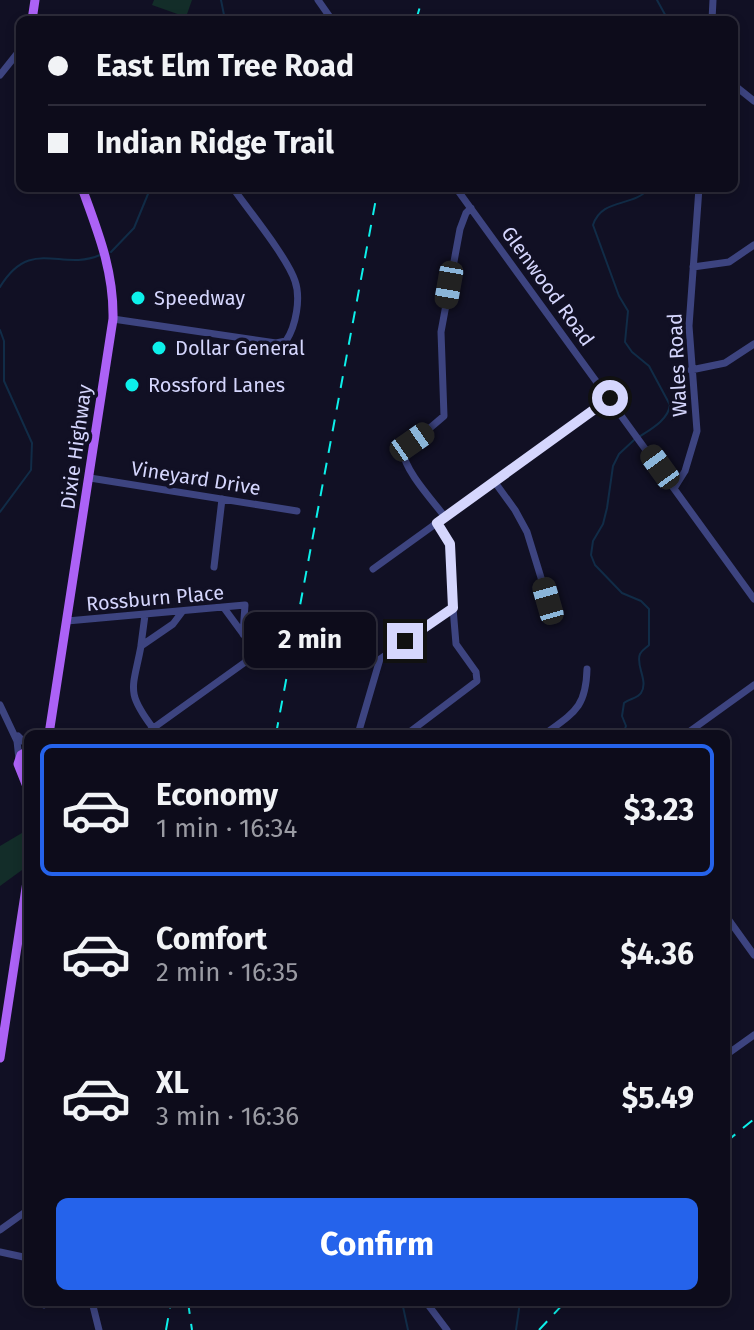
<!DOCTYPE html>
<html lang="en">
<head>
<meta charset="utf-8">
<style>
  body { margin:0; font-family:"Fira Sans",sans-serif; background:#1b1a28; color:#f1f3f6; height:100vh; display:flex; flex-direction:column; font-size:30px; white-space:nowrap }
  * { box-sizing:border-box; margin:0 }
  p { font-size:26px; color:#9a9ba3 }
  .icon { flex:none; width:44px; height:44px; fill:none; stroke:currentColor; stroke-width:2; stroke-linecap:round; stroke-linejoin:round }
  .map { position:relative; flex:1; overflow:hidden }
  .sheet { position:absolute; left:24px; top:730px; width:706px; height:576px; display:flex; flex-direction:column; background:#0d0c1b; border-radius:12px; box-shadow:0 4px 12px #0003,0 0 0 2px #2d2c3a }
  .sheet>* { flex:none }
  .banner { position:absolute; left:16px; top:16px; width:722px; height:176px; border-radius:12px; box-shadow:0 4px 12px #0003,0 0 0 2px #2d2c3a; display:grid; align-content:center; height:176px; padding:0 32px; background:#0d0c1b }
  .end { position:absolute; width:36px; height:36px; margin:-18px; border:10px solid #d5d6fd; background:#111; box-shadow:0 0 0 4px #111 }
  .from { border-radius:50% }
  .bubble { position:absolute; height:56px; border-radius:12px; background:#0d0c1b; box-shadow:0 4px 12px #0003,0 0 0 2px #2d2c3a; font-size:26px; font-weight:700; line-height:56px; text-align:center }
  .car { position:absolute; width:24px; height:48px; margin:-24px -12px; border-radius:10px; box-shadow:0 0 6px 2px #0007; background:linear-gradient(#222 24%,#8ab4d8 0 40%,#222 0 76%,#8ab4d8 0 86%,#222 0) }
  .banner b { display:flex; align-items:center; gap:28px; height:76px; font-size:30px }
  .banner b+b { border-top:2px solid #2d2c3a }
  .banner i { width:20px; height:20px; background:#f1f3f6 }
  ul { padding:14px 0 0; list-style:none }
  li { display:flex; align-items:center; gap:24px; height:132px; margin:0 16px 12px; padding:0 16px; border:4px solid transparent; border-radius:12px }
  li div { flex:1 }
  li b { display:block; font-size:30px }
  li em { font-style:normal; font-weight:700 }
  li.current { border-color:#2563eb }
  li>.icon { width:72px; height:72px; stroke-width:1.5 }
  .cta { display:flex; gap:16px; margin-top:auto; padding:16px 32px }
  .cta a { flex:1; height:92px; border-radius:12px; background:#2563eb; color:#fff; font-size:32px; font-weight:700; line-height:92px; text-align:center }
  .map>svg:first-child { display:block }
  .green { fill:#132d29 }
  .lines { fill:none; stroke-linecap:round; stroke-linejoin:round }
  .stream { stroke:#112c47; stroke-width:2 }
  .minor { stroke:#3d4480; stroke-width:7 }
  .major { stroke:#ac62f6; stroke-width:9 }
  .rail { stroke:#0df0ea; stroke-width:2; stroke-dasharray:12 10; stroke-linecap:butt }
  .route { stroke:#d5d6fd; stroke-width:10 }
  .poi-dot { fill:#0df0ea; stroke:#111024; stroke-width:3 }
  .labels { text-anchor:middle; stroke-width:7; stroke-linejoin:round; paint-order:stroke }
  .street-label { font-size:20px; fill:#d5d6fd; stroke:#111024 }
  .poi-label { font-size:20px; fill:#d5d6fd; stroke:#111024; text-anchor:start }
</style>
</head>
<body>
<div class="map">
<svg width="754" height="1330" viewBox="0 0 754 1330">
  <rect width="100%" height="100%" fill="#111024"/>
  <path class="green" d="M154 0H192L186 17 152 5Z
    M27 830 22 870 0 886V846Z"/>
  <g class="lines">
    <path class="stream" d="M221 0 225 20
      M657 0 668 20
      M111 252 134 228 148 194 144 188
      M0 287C31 236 61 272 100 255
      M0 330 4 341V381L32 443 31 470 0 512
      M639 437C651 429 668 420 670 405L649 366 632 352 625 342 628 311 619 296 593 225C602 197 634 208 649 188
      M623 734 626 726 622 716 624 703C629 699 638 698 641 693 649 681 635 665 640 654 642 650 646 648 649 645V609L641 601 622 593 595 565 591 555 593 541 603 524 607 508 613 466 619 454 634 440
      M402 1302 408 1330
      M516 1330 520 1302"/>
    <path class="minor" d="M318 0 332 20
      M712 20 713 0
      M0 75 20 50
      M734 85 754 101
      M456 188 754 599
      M693 267 729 262 754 245
      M113 319 276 343 286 341C296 326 301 298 295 281 287 257 249 211 233 188
      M691 370 725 363 754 344
      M90 478 297 511
      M494 481 515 510 527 532 554 620
      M675 487 685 471 697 431 689 326 699 188
      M445 517C433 501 404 470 403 451L444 416 441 332 460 229 466 213 471 208
      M214 567 222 499
      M373 569 610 398
      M67 621 245 605 243 634
      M141 645 145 615
      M0 705 17 741 19 759
      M153 728C125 691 133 689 141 646L173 624 182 612
      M145 734 244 663 253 654 249 642 224 608
      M358 734 380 659 453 608 450 544 437 523
      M407 734 477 681 476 672 456 644 453 608
      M545 734C575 712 586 707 587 669
      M686 734 754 685
      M18 736 28 746
      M726 916 754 955
      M726 1055 754 1035
      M0 1230 28 1210
      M0 1252 28 1258
      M92 1302 99 1330
      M426 1302 447 1330
      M44 1305 45 1302"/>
    <path class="major" d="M32 20 35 0
      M49 734 113 319C114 271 98 232 82 188
      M28 751 21 755 18 764 28 789
      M0 1058 28 875"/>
    <path class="rail" d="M416 20 422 0
      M276 734 378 188
      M726 1142 754 1119
      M188 1302 192 1330
      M166 1330 171 1302
      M539 1330 565 1302"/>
  </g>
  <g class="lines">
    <path class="route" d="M405 641 453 608 450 544 437 523 610 398"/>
  </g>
  <g class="poi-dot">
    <circle cx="138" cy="298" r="8"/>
    <circle cx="159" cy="348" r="8"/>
    <circle cx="132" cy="385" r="8"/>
  </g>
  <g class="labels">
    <g class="street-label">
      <text transform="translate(548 286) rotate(54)" y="7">Glenwood Road</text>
      <text transform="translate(677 365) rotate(-93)" y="7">Wales Road</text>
      <text transform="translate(76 447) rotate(-82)" y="7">Dixie Highway</text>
      <text transform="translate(196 478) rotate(9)" y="7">Vineyard Drive</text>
      <text transform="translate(155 598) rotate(-5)" y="7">Rossburn Place</text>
    </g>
    <g class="poi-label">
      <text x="154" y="305">Speedway</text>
      <text x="175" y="355">Dollar General</text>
      <text x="148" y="392">Rossford Lanes</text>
    </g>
  </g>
</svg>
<i class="end from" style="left:610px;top:398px"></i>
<i class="end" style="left:405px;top:641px"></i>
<div class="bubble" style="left:244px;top:612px;width:132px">2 min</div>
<i class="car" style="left:449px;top:285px;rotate:190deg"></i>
<i class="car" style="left:412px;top:442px;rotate:55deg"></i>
<i class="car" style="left:660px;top:467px;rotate:324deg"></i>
<i class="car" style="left:548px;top:601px;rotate:344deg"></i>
<div class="banner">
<b><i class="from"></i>East Elm Tree Road</b>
<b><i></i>Indian Ridge Trail</b>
</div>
<section class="sheet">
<ul>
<li class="current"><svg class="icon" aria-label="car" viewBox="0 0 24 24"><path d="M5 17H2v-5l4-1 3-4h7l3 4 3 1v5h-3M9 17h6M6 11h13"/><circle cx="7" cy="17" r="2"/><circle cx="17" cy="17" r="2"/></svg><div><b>Economy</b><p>1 min · 16:34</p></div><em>$3.23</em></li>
<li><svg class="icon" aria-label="car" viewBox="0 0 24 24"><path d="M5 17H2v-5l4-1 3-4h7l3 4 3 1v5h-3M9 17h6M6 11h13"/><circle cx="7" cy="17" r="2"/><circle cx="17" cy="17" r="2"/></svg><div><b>Comfort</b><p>2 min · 16:35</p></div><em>$4.36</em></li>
<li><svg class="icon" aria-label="car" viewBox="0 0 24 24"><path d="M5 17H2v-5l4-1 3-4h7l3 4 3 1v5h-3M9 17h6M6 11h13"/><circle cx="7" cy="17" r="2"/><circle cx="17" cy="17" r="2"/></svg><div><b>XL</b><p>3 min · 16:36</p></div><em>$5.49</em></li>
</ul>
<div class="cta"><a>Confirm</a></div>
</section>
</div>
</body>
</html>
